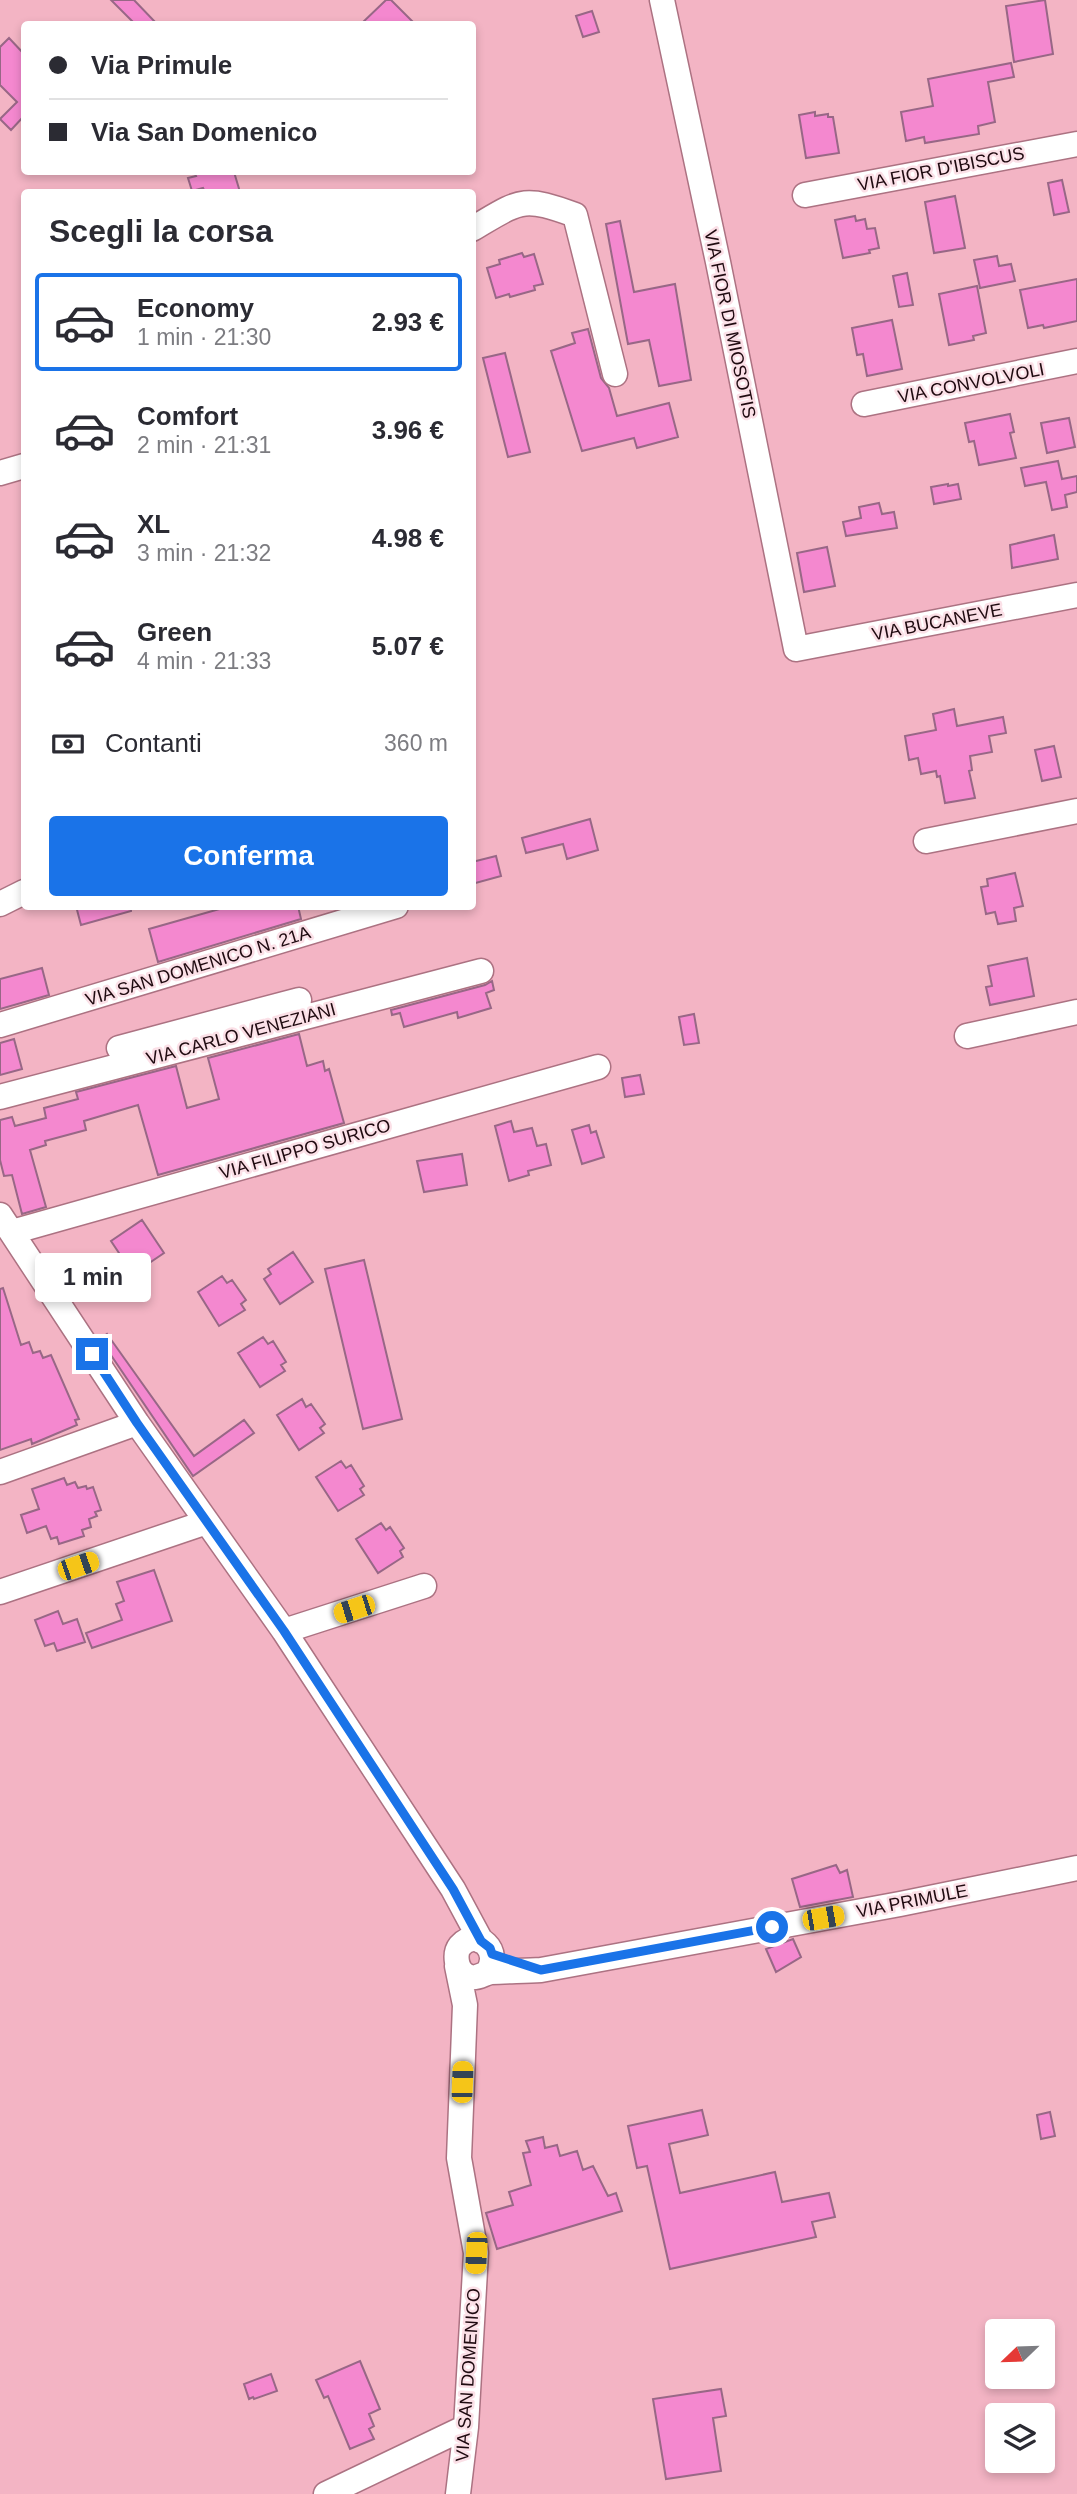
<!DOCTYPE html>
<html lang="it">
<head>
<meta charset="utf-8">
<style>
  body { margin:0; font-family:Arial,sans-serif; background:#f7f7f7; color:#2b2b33; height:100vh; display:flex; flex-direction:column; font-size:26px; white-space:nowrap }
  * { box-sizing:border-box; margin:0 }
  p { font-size:23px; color:#7c7c81 }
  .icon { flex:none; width:38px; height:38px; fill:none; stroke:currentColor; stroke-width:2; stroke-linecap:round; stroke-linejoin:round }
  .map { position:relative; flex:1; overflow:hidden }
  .sheet { position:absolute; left:21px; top:189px; width:455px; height:721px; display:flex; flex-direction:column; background:#fff; border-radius:7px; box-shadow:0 4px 10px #0003 }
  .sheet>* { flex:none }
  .guide { position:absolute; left:21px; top:21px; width:455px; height:154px; border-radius:7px; box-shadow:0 4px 10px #0003; display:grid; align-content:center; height:154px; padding:0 28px; background:#fff }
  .needle { width:46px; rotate:247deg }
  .fabs { position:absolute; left:985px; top:2319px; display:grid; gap:14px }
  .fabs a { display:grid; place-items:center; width:70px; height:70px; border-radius:7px; background:#fff; box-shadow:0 4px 10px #0003; font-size:35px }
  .end { position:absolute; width:32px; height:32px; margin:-16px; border:9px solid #1a73e8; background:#fff; box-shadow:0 0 0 4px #fff }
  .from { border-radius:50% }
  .bubble { position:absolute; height:49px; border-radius:7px; background:#fff; box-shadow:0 4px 10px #0003; font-size:23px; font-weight:700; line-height:49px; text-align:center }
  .car { position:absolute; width:21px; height:42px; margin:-21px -10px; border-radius:9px; box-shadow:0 0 5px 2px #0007; background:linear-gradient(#f5c518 24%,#345 0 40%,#f5c518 0 76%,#345 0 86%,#f5c518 0) }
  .guide b { display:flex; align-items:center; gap:24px; height:66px; font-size:26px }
  .guide b+b { border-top:2px solid #e1e1e2 }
  .guide i { width:18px; height:18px; background:#2b2b33 }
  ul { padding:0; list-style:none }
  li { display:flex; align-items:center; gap:21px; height:98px; margin:0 14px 10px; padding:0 14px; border:4px solid transparent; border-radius:7px }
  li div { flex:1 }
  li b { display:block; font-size:26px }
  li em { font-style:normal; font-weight:700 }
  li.current { border-color:#1a73e8 }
  li>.icon { width:63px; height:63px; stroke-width:1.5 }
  h2 { padding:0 28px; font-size:32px; line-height:84px }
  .pay { display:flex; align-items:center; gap:18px; height:77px; padding:0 28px; font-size:26px }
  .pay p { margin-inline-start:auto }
  .primary-button { display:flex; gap:14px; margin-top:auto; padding:14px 28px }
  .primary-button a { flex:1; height:80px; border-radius:7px; background:#1a73e8; color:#fff; font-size:28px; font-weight:700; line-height:80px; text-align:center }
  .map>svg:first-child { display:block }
  .building { fill:#f488cf; stroke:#986786; stroke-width:2 }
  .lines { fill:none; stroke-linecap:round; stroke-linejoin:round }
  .minor-casing { stroke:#ac7282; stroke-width:27 }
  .minor { stroke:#fff; stroke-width:24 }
  .route { stroke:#1a73e8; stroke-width:9 }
  .labels { text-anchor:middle; stroke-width:5; stroke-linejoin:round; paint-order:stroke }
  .street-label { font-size:18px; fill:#1f0a10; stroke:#fbe0e7 }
</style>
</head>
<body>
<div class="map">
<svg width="1077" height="2494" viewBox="0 0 1077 2494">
  <rect width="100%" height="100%" fill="#f3b4c4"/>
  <path class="building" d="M111 0H134L157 24H135Z
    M386 0H391L415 24H361Z
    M1045 0 1053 54 1014 62 1006 6Z
    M592 11 599 32 583 37 576 16Z
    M9 38 24 54V116L11 130 0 119 17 102 0 85V47Z
    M1011 63 1014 77 988 82 995 122 978 126 979 134 925 143 924 137 906 141 901 112 933 106 928 79Z
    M815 112V116L828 114V117H833L839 153 806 158 799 115Z
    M194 172H234L240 192H205L203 188 192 191 188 178 196 176Z
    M1062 180 1069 212 1054 215 1048 183Z
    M955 196 965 248 934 253 925 202Z
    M855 216 856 221 865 219 867 229 875 228 879 248 869 250 870 253 843 258 835 220Z
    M620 221 634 292 675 284 691 380 659 386 649 340 628 344 606 224Z
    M522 253 524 257 534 254 543 284 534 286 535 290 510 297 509 294 496 298 487 268 500 264 499 260Z
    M997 256 999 266 1011 264 1015 281 980 288 974 260Z
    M907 273 913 305 899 307 893 276Z
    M1077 279V321L1044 328 1043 325 1028 328 1020 290Z
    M977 286 986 333 973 336 974 340 949 345 939 294Z
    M892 320 902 369 867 376 863 354 857 355 852 328Z
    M588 329 601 378 609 388 617 416 669 403 678 437 637 448 634 438 582 451 551 351 575 343 572 333Z
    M505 353 530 452 508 457 483 358Z
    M1010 414 1014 432 1010 433 1016 458 979 465 974 441 969 442 965 423Z
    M1069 418 1075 447 1047 453 1041 423Z
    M1058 461 1062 479 1077 476V492L1065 495 1067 507 1052 510 1046 482 1025 486 1021 468Z
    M948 484V486L958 484 961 499 934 504 931 487Z
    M879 503 882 514 894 512 897 528 846 536 843 522 861 518 859 507Z
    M1054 535 1058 559 1012 568 1010 545Z
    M827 547 835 586 804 592 797 553Z
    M954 709 957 726 1003 717 1006 733 989 736 992 752 970 756 972 770 969 771 975 798 945 803 940 776 937 777 936 771 921 774 918 758 909 760 905 736 936 730 933 714Z
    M1054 746 1061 777 1042 781 1035 750Z
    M590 819 598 850 567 859 563 844 526 853 522 838Z
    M496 856 501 876 472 884V862Z
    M1015 873 1023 906 1014 908 1016 921 998 924 995 912 986 914 981 887 988 886 987 879Z
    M76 906H131V911L81 925Z
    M230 906H298L301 919 158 962 149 929Z
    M1027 958 1034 996 990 1005 986 987 992 986 988 966Z
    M42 968 49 995 0 1009V979Z
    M492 981 494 990 486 993 491 1008 458 1018 457 1012 404 1027 400 1013 392 1015 391 1010 485 985Z
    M694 1014 699 1043 684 1045 679 1017Z
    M299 1034 307 1066 323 1061 325 1071 329 1069 344 1123 158 1175 138 1105 84 1121 86 1130 45 1141 46 1145 30 1150 46 1207 22 1214 12 1175 4 1176 0 1160V1120L12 1117 15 1126 46 1118 44 1108 78 1099 76 1092 176 1066 187 1108 219 1099 208 1058Z
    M14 1039 22 1069 0 1075V1043Z
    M640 1075 644 1094 625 1097 622 1078Z
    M511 1121 514 1132 532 1128 537 1146 546 1144 551 1165 528 1171 529 1175 509 1181 495 1126Z
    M589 1125 591 1133 596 1131 604 1157 582 1164 572 1130Z
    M462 1154 467 1185 424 1192 417 1161Z
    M142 1220 164 1253 133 1274 111 1241Z
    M293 1252 313 1282 280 1304 264 1279 271 1274 268 1269Z
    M364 1260 402 1419 363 1429 325 1269Z
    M222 1276 227 1283 232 1280 246 1300 241 1304 245 1310 219 1326 198 1292Z
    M3 1288 21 1345 29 1342 33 1353 40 1351 43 1358 51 1355 79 1419 75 1420 77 1425 32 1444 31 1439 0 1450V1289Z
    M107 1334 194 1456 244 1420 254 1433 193 1476 100 1339Z
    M263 1337 268 1344 273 1341 286 1362 281 1365 285 1371 260 1387 238 1353Z
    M302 1399 306 1407 311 1404 325 1424 320 1428 324 1433 299 1450 277 1415Z
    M341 1461 346 1468 351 1465 364 1486 360 1489 364 1495 338 1511 316 1477Z
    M64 1478 67 1485 75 1482 78 1488 86 1486 87 1489 93 1487 101 1510 95 1512 97 1516 89 1519 91 1527 82 1530 84 1536 59 1544 57 1537 51 1539 46 1526 27 1533 21 1515 39 1509 32 1489Z
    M381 1523 386 1530 390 1527 404 1548 400 1551 403 1557 378 1573 356 1539Z
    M154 1570 172 1621 92 1648 86 1633 122 1620 116 1604 124 1601 117 1582Z
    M58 1611 63 1624 77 1619 85 1642 57 1651 54 1643 45 1646 35 1620Z
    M836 1865 840 1873 847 1870 853 1897 800 1907 792 1879Z
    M793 1939 801 1957 776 1972 766 1949Z
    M702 2110 708 2135 669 2144 680 2193 775 2172 782 2202 829 2193 835 2217 812 2222 816 2237 670 2269 647 2166 637 2168 628 2126Z
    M1050 2112 1055 2136 1041 2139 1037 2115Z
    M543 2137 545 2148 557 2145 560 2156 577 2151 583 2170 593 2166 608 2196 616 2193 622 2211 497 2249 486 2213 513 2205 509 2192 531 2185 523 2153 530 2152 526 2141Z
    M360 2361 380 2409 369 2414 374 2426 369 2429 374 2439 350 2449 328 2396 324 2398 316 2380Z
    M271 2374 277 2391 254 2399 253 2397 249 2399 244 2384Z
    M721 2389 726 2416 713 2418 721 2471 666 2479 653 2399Z"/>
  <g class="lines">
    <defs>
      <path id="minor" d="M662 0 718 262 796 649 1077 595
        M805 195 1077 144
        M472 229C520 201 521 195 575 215L615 374
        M864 404 1077 361
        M0 473 24 466
        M926 841 1077 811
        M0 904 24 892
        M0 1025 396 906
        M967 1036 1077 1012
        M119 1048 299 1000
        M0 1097 481 971
        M0 1215 137 1423 284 1631 453 1889 481 1941
        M12 1232 598 1067
        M0 1472 137 1423
        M0 1592 207 1522
        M284 1631 424 1586
        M457 1966 465 2005 459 2158 476 2253 466 2427 458 2494
        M487 1973C503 1951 477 1927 460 1946 456 1951 456 1956 457 1962 458 1969 463 1975 470 1977 478 1979 484 1973 491 1972 508 1971 525 1971 541 1970L900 1904 1077 1868
        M326 2494 466 2427"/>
    </defs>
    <use href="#minor" class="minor-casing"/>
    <use href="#minor" class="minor"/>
  </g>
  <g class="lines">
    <path class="route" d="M92 1354 137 1423 284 1631 453 1889 481 1941 490 1948 492 1954 541 1970 772 1927"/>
  </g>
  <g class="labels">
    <g class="street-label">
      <text transform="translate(941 169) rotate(-11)" y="6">VIA FIOR D'IBISCUS</text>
      <text transform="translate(730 324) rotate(78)" y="6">VIA FIOR DI MIOSOTIS</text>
      <text transform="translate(971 383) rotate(-11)" y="6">VIA CONVOLVOLI</text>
      <text transform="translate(937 622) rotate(-11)" y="6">VIA BUCANEVE</text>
      <text transform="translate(198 966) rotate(-17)" y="6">VIA SAN DOMENICO N. 21A</text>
      <text transform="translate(241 1034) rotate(-15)" y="6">VIA CARLO VENEZIANI</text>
      <text transform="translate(305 1149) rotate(-16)" y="6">VIA FILIPPO SURICO</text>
      <text transform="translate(912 1901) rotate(-11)" y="6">VIA PRIMULE</text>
      <text transform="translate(468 2375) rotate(-86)" y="6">VIA SAN DOMENICO</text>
    </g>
  </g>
</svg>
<div class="fabs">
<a><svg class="needle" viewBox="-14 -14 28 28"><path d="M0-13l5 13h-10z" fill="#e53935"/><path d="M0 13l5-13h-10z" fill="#7c7c81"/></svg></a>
<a><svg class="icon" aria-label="layers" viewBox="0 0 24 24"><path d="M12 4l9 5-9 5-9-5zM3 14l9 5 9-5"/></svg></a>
</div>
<i class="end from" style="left:772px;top:1927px"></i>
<i class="end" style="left:92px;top:1354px"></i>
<div class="bubble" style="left:35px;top:1253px;width:116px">1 min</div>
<i class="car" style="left:78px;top:1566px;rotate:71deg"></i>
<i class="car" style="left:354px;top:1609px;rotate:252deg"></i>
<i class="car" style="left:823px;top:1918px;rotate:80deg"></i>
<i class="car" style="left:462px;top:2082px;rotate:2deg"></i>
<i class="car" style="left:476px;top:2253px;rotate:183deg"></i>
<div class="guide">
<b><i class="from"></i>Via Primule</b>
<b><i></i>Via San Domenico</b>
</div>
<section class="sheet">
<h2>Scegli la corsa</h2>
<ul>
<li class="current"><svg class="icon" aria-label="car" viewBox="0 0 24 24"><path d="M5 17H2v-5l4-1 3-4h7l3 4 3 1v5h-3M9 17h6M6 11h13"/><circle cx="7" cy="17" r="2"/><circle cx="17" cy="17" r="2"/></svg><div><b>Economy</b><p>1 min · 21:30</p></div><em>2.93 €</em></li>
<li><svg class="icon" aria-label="car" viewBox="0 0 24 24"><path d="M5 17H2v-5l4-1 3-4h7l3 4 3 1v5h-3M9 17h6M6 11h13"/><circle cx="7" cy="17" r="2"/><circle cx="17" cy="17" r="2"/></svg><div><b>Comfort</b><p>2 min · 21:31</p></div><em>3.96 €</em></li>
<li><svg class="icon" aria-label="car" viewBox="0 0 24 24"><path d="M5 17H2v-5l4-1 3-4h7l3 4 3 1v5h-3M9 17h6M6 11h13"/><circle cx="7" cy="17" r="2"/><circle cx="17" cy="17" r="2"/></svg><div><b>XL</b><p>3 min · 21:32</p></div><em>4.98 €</em></li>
<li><svg class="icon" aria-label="car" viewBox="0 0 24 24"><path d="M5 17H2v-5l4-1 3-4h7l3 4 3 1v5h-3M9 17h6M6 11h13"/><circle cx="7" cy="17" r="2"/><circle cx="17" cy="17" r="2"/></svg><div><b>Green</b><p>4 min · 21:33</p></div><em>5.07 €</em></li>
</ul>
<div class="pay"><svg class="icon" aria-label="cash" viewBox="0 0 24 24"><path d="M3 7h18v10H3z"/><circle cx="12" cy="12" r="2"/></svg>Contanti<p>360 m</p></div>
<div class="primary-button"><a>Conferma</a></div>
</section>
</div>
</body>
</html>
